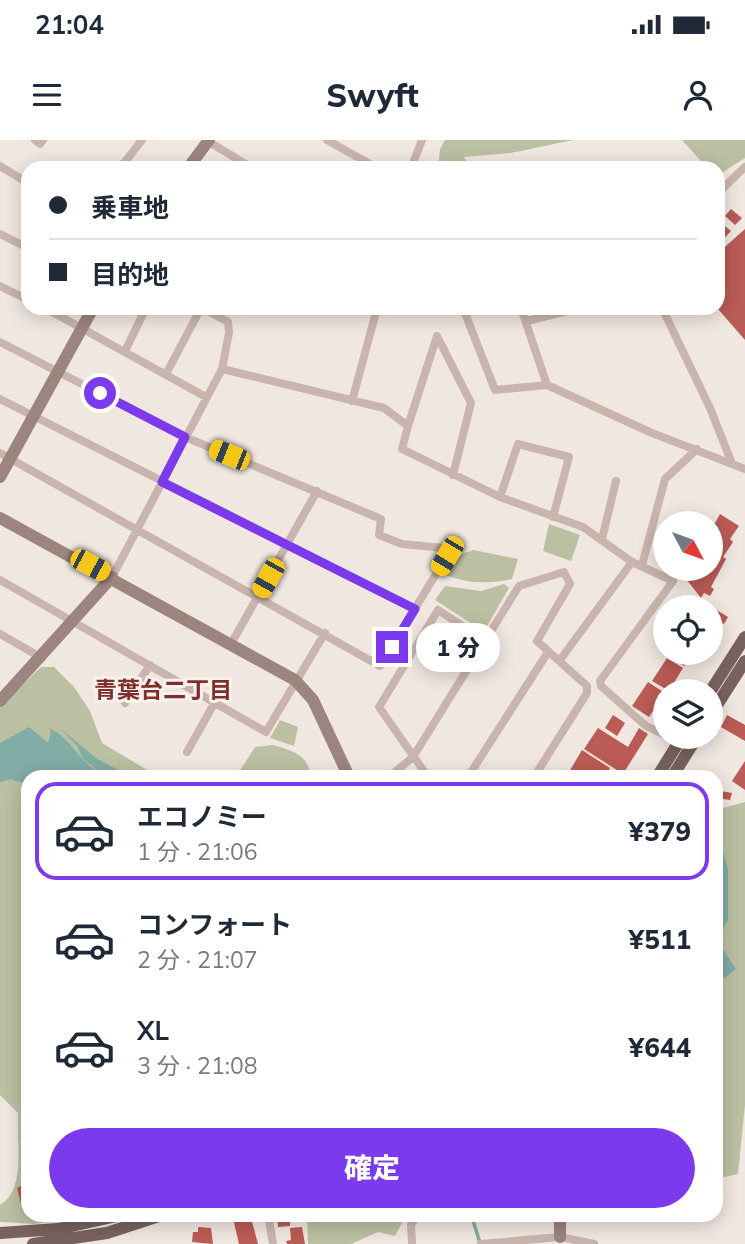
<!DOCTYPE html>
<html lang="ja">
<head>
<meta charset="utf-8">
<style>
  body { margin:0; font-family:Mulish,"Noto Sans JP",sans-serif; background:#f6f6f7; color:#1f2937; height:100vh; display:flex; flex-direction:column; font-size:26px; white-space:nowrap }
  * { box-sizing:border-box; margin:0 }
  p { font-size:23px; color:#747a83 }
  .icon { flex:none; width:38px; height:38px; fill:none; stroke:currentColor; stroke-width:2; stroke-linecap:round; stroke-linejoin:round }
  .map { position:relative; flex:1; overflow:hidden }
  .drawer { position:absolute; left:21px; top:630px; width:702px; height:452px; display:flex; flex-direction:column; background:#fff; border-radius:21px; box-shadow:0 4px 18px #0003 }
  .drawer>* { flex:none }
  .guide { position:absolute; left:21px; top:21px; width:704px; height:154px; border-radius:21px; box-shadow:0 4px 18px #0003; display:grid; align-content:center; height:154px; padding:0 28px; background:#fff }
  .needle { width:46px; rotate:131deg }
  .fabs { position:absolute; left:653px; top:371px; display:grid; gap:14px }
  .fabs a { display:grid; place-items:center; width:70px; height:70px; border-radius:50%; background:#fff; box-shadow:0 4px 18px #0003; font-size:35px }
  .end { position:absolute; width:32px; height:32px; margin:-16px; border:9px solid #7c3aed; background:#fff; box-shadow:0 0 0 4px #fff }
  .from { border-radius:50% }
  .bubble { position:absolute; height:49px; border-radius:24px; background:#fff; box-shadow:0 4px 18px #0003; font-size:23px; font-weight:800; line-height:49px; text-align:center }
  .car { position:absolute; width:21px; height:42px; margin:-21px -10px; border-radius:9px; box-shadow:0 0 5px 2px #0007; background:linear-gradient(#f5c518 24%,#345 0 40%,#f5c518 0 76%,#345 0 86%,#f5c518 0) }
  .guide b { display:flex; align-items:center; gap:24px; height:66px; font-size:26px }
  .guide b+b { border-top:2px solid #e0e1e3 }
  .guide i { width:18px; height:18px; background:#1f2937 }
  ul { padding:12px 0 0; list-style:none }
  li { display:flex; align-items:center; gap:21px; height:98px; margin:0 14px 10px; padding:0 14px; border:4px solid transparent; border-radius:21px }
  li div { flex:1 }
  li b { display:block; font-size:26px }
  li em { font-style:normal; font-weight:800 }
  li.on { border-color:#7c3aed }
  li>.icon { width:63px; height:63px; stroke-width:1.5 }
  .cta { display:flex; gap:14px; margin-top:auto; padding:14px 28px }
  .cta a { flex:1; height:80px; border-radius:42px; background:#7c3aed; color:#fff; font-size:28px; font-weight:800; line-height:80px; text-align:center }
  .status { display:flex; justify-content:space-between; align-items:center; height:49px; padding:0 35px; background:#fff; direction:ltr }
  .status svg { height:19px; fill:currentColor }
  header { display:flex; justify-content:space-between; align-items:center; height:91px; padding:0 28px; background:#fff; font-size:32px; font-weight:800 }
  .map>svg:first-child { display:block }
  .green { fill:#bbc0a2 }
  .water { fill:#82aca6 }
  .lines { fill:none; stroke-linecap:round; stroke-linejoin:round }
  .stream { stroke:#82aca6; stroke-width:3.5 }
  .building { fill:#bb5b55 }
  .street { stroke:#c9b5ae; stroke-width:8 }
  .secondary { stroke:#9c847f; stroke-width:12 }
  .primary { stroke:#78625e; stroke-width:12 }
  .route { stroke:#7c3aed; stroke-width:9 }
  .labels { text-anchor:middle; stroke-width:6; stroke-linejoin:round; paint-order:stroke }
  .neighbourhood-label { font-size:23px; font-weight:bold; fill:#80302b; stroke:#f9f1ed }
</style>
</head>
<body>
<div class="status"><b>21:04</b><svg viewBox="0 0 49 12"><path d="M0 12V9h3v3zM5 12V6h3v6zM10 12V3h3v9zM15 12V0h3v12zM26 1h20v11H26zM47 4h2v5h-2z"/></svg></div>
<header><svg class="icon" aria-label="menu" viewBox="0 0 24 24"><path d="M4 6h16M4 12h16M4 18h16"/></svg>Swyft<svg class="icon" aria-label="person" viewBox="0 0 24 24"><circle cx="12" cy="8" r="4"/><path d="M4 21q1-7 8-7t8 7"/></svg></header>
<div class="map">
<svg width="745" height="1104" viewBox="0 0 745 1104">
  <rect width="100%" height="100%" fill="#f1e7e1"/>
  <path class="green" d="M445 0H573L511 13 464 17 471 28H438L440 9Z
    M682 0H745V18L718 35V28H707Z
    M549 384 580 395 571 421 543 411Z
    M473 410 518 419 512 439C487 444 470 444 445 435L452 418Z
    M504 444 509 448 486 488 480 489 435 460 445 446 481 451Z
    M41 527H54L74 547 90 571 102 603 159 637H28V1074L94 1075 34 1084 0 1082V1065C27 1049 16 1001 18 973L0 955V567Z
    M280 580 298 587 294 606 270 598Z
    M273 605C293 611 308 614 311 637H236L255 607Z
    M745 662V965L738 1034 716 1039V832L725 838 717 800 728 728 716 687V670Z
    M307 1075V1074L406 1075 395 1096 378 1092 351 1104H308Z"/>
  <path class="water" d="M29 587 48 603 51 593 49 588C72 598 79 623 101 633L83 619 77 606 61 589 96 618 131 637H28V645L11 639 0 642V603Z
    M716 687 728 728V780L717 800 736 829 725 838 716 832Z"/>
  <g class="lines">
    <path class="stream" d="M471 1074 480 1103"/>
  </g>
  <path class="building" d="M731 69 742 78 735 85 725 76Z
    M720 82 731 91 720 103 718 100Z
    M745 89V200L718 169V113Z
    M720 374 739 386 730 399 733 402 723 417 726 419 711 447 714 449 710 456 704 453 701 458 687 440 695 429H710V398L714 392 711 390Z
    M702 461 728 477 724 484 721 482 712 494 710 467H698Z
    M673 513H693L684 526 670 517Z
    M667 518 683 528 669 551 652 541Z
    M648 542 665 553 649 577 632 566Z
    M613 575 625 583 617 596 605 588Z
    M727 575 745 585V601L721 587Z
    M598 588 628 607 639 588 648 594 623 634 584 609Z
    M582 610 610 628 605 637H577L569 632Z
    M745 621V650L732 641Z
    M716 650 732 653 730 660 716 658Z
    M28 1042V1067H27L21 1064 17 1048Z
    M232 1074H250L258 1104H239Z
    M277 1074H290V1086L278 1087Z
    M198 1087 211 1088 213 1104 192 1102 193 1092H198Z
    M302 1087 305 1104H287L286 1101 291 1100 290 1088Z"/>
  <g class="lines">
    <path class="street" d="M35 0 40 4 43 0
      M206 0 252 28
      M327 0 377 28
      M0 26 28 43
      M120 28 142 0
      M411 28 422 0
      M718 53 745 27
      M0 94 28 108
      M0 146 28 160
      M45 168 206 257
      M463 168 495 250 547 245 652 293 745 329
      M521 168 547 245
      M662 168 710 268 731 321
      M527 181 579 168
      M0 202 185 297 381 379 379 395 402 404 444 408 447 416 380 526 0 313
      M125 211 146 168
      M222 229 384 268 408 286 402 309 500 357 583 387 632 422 673 441 600 541 601 546 646 586 665 595
      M166 234 201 168
      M0 259 415 469
      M352 261 375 176
      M408 286 437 196 471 263 453 335
      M500 357 518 304 569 317 553 377
      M602 399 616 341
      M642 425 665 339 697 309
      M112 437 222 229 229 193 228 182 203 168
      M0 440 266 592 325 493
      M0 494 42 518
      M231 504 317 351
      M560 520 632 422
      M125 563 150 525
      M187 612 215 562
      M389 637 413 617 519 446 564 432 570 444 537 501 587 546V553L534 637
      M428 637 379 567 438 470 486 501
      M468 637 548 512
      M268 1074 273 1104
      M412 1104 411 1085 418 1074
      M481 1104 560 1097 594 1104"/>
    <path class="secondary" d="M188 28 209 0
      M0 337 93 168
      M0 378 295 540 313 560 349 637
      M0 561 112 437
      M560 1074V1097"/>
    <path class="primary" d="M710 552 745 497
      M710 576 745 521
      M657 637 682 597
      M672 637 697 597
      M0 1093 58 1089 126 1074
      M33 1104 107 1093 165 1074"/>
  </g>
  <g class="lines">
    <path class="route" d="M100 253 185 297 162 342 415 469 392 507"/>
  </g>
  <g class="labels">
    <g class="neighbourhood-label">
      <text x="163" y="558">青葉台二丁目</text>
    </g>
  </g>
</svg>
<div class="fabs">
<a><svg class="needle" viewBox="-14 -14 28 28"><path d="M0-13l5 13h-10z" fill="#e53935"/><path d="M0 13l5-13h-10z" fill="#747a83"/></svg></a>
<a><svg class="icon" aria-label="locate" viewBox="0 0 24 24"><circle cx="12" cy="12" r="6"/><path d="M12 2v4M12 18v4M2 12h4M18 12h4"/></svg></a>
<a><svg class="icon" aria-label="layers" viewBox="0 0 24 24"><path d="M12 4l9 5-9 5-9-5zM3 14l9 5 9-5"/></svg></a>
</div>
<i class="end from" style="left:100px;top:253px"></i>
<i class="end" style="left:392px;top:507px"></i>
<div class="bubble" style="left:416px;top:483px;width:84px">1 分</div>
<i class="car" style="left:229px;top:315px;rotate:292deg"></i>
<i class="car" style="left:447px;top:416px;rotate:211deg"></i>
<i class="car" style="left:90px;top:425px;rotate:118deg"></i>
<i class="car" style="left:268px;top:438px;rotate:209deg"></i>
<div class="guide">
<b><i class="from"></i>乗車地</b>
<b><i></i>目的地</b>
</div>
<section class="drawer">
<ul>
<li class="on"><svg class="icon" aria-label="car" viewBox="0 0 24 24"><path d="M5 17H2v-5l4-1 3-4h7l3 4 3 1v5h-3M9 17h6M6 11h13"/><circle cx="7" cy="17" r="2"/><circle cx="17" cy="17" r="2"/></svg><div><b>エコノミー</b><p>1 分 · 21:06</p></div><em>¥379</em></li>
<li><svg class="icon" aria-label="car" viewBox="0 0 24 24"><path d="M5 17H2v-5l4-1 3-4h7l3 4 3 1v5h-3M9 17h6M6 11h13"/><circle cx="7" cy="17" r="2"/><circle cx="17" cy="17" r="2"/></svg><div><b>コンフォート</b><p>2 分 · 21:07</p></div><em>¥511</em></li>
<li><svg class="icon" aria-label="car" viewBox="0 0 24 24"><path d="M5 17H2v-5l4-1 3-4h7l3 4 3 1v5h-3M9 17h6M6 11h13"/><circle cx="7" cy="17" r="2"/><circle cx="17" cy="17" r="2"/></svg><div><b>XL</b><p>3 分 · 21:08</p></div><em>¥644</em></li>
</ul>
<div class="cta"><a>確定</a></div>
</section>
</div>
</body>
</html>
